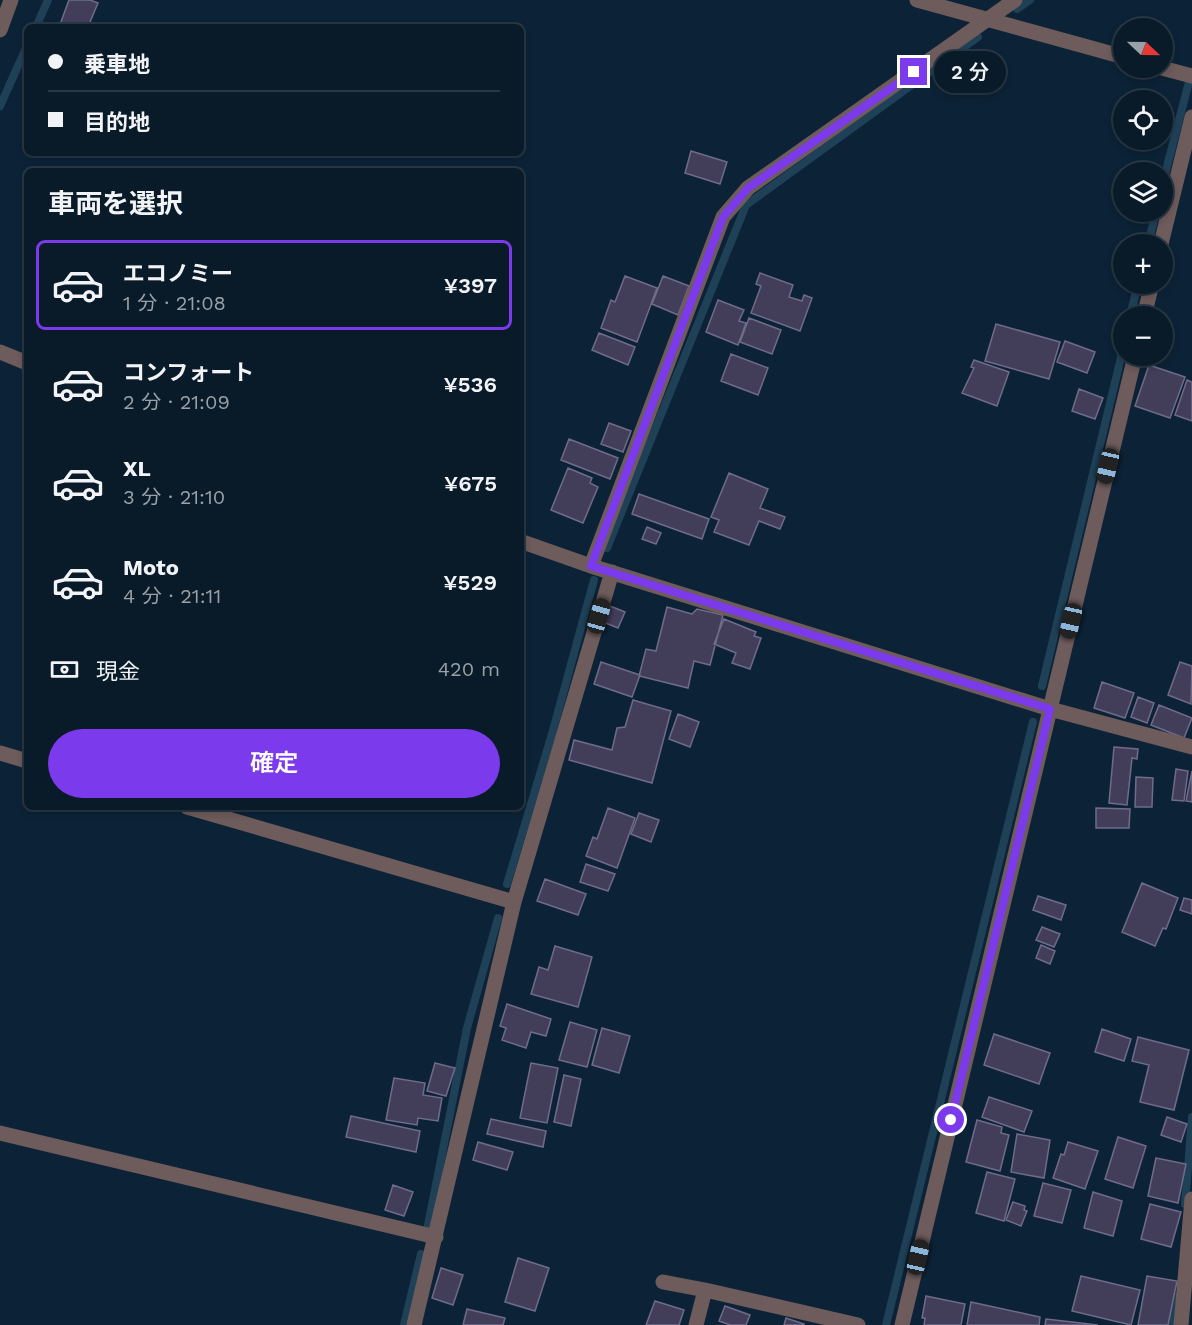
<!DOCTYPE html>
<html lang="ja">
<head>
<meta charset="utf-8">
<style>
  body { margin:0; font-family:"Work Sans","Noto Sans JP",sans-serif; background:#172734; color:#f1f3f6; height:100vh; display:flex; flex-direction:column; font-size:22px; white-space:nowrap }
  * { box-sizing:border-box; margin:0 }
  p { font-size:20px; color:#99a1a8 }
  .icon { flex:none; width:33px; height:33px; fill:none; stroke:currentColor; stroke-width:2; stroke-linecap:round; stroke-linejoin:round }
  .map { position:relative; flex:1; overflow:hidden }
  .details { position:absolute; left:24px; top:168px; width:500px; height:642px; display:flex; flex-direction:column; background:#091a28; border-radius:9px; box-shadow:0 3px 9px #0003,0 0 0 2px #293845 }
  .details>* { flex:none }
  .hud { position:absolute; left:24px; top:24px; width:500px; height:132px; border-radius:9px; box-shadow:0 3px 9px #0003,0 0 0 2px #293845; display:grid; align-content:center; height:132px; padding:0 24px; background:#091a28 }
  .needle { width:39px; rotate:112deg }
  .tools { position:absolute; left:1113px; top:18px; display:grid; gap:12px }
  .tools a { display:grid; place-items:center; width:60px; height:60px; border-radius:50%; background:#091a28; box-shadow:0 3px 9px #0003,0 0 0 2px #293845; font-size:30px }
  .end { position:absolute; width:27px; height:27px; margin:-14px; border:8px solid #7c3aed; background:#fff; box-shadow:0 0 0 3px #fff }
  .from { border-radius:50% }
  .bubble { position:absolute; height:42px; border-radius:21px; background:#091a28; box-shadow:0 3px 9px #0003,0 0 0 2px #293845; font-size:20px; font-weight:600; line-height:42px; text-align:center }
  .car { position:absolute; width:18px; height:36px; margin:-18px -9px; border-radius:8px; box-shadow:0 0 4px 2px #0007; background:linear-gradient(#222 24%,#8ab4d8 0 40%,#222 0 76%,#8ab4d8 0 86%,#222 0) }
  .hud b { display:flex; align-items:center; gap:21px; height:57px; font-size:22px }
  .hud b+b { border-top:2px solid #293845 }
  .hud i { width:15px; height:15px; background:#f1f3f6 }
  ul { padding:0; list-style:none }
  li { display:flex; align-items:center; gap:18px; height:90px; margin:0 12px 9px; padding:0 12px; border:3px solid transparent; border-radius:9px }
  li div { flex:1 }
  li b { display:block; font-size:22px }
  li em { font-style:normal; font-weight:600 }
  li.on { border-color:#7c3aed }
  li>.icon { width:54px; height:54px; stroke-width:1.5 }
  h2 { padding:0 24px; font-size:27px; line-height:72px }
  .pay { display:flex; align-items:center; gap:15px; height:66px; padding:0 24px; font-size:22px }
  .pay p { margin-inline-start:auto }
  .button { display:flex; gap:12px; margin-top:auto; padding:12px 24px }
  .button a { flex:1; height:69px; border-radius:36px; background:#7c3aed; color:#fff; font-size:24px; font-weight:600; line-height:69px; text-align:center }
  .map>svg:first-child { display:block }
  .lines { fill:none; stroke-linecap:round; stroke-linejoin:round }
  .stream { stroke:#1f4157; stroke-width:8 }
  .building { fill:#423e5a; stroke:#6f6b8a; stroke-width:1.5 }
  .minor { stroke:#6e5b5c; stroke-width:15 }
  .route { stroke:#7c3aed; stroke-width:8 }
</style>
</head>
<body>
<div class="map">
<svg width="1192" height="1325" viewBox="0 0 1192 1325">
  <rect width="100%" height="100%" fill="#0c2236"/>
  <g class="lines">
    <path class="stream" d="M1017 9 1030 0
      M36 27 48 0
      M0 106 27 46
      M1162 186 1191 74
      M1148 244 1156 212
      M1130 316 1138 284
      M607 548 746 205 978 37
      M1042 686 1124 345
      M507 884 552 734 594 580
      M1185 1204 1192 1117
      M428 1225 467 1028 498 918
      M404 1325 421 1254
      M886 1325 1033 722
      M1173 1325 1176 1297"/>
  </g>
  <path class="building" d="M69 0H90L98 3 88 27H59Z
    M691 151 727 162 720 184 685 173Z
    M760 273 793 285 789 297 802 301 804 295 812 298 800 331 751 313 761 286 756 284Z
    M625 276 657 288 637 342 601 328 611 300 615 302Z
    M663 276 689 286 678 315 652 304Z
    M718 300 744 310 739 321 746 323 738 345 706 332Z
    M749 318 781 330 772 354 740 342Z
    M996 324 1060 342 1049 379 985 361Z
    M599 333 635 347 628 365 592 350Z
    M1065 341 1095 352 1087 373 1057 362Z
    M731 354 768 368 758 395 721 381Z
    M974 360 1009 372 997 406 962 393 974 368 971 367Z
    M1149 365 1185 377 1170 418 1135 406Z
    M1187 380 1192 382V421L1175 415Z
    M1079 389 1103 398 1095 419 1072 411Z
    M609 423 631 431 623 452 601 444Z
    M569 439 618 458 610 479 561 460Z
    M568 468 592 478 590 483 598 487 583 523 551 510Z
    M729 473 768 489 760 508 785 517 780 529 759 521 749 545 714 532 719 520 711 517Z
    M639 494 709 519 702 539 632 514Z
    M647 527 661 533 656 544 642 539Z
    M610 606 625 612 618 628 603 622Z
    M667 607 692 614 697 609 723 615 710 665 694 661 688 688 639 676 646 649 656 651Z
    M724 619 756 632 754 636 761 638 750 669 732 663 736 653 714 644Z
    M601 662 640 675 632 697 594 684Z
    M1180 662 1192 666 1191 704 1168 695Z
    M1102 682 1134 693 1125 718 1094 708Z
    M1138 697 1154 703 1147 723 1131 717Z
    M633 700 671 711 652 783 569 760 574 740 612 750 617 728 625 727Z
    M1159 705 1192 718 1184 738 1151 725Z
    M678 714 699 722 690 747 669 739Z
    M1114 747 1138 749 1137 759 1132 758 1127 805 1109 803Z
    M1176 769 1188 771 1184 801 1172 800Z
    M1192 771V802L1186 801Z
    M1136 777 1153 778 1152 807H1135Z
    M608 808 635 818 617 868 586 856 593 837 597 839Z
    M1096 808 1130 809 1129 828H1096Z
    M639 813 659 820 651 842 631 834Z
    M586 864 615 874 608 891 580 882Z
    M545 879 586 894 578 915 537 901Z
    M1142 883 1178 898 1166 929 1163 928 1155 946 1122 932Z
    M1038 896 1066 905 1061 920 1033 910Z
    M1184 898 1192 900V914L1180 910Z
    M1042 927 1060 934 1054 947 1036 940Z
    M1041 945 1055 951 1050 964 1036 958Z
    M555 946 592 957 578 1007 531 994 539 967 548 970Z
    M507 1004 551 1019 546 1036 531 1032 526 1048 502 1040 506 1028 500 1026Z
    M570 1022 597 1030 587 1067 559 1060Z
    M602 1028 630 1036 619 1073 592 1065Z
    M1102 1029 1131 1039 1124 1061 1095 1052Z
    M994 1034 1050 1053 1039 1084 984 1065Z
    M1138 1037 1189 1050 1174 1110 1140 1102 1149 1065 1132 1061Z
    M435 1063 455 1068 446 1096 427 1091Z
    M531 1063 558 1068 547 1123 520 1118Z
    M564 1075 581 1079 571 1126 554 1122Z
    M394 1078 425 1083 423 1095 442 1098 438 1121 418 1118 417 1125 386 1120Z
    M989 1097 1032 1111 1024 1132 982 1117Z
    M351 1116 420 1131 416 1152 346 1137Z
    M1167 1117 1187 1124 1181 1142 1161 1135Z
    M491 1119 546 1131 543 1147 487 1134Z
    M977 1120 1002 1127 1001 1133 1009 1135 1000 1171 966 1162Z
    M1017 1134 1050 1140 1044 1178 1011 1172Z
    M1118 1137 1146 1146 1133 1188 1105 1179Z
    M478 1142 513 1152 507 1170 473 1160Z
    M1068 1142 1098 1151 1085 1189 1053 1178 1061 1154 1064 1155Z
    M1156 1158 1186 1164 1178 1203 1148 1196Z
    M987 1172 1015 1179 1004 1221 976 1213Z
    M1043 1183 1071 1190 1062 1223 1034 1216Z
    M393 1185 413 1192 404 1216 385 1210Z
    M1093 1192 1122 1201 1113 1236 1084 1228Z
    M1013 1202 1025 1206 1024 1210 1027 1211 1021 1226 1006 1220Z
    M1150 1204 1181 1212 1171 1247 1141 1239Z
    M518 1258 549 1268 535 1311 505 1302Z
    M441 1268 463 1275 453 1305 432 1298Z
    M1081 1276 1140 1290 1131 1325 1072 1311Z
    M1147 1276 1177 1281 1168 1325H1138Z
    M926 1296 965 1304 961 1325H924L925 1318H922Z
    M655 1301 684 1310 679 1325H646Z
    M971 1302 1040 1317 1039 1325H967Z
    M725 1306 750 1315 746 1325H730L719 1321Z
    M467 1309 505 1318 503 1325H463Z
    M786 1318 804 1324V1325H784Z
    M1046 1319 1098 1325H1045Z"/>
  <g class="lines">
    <path class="minor" d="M917 0 1124 57
      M0 30 11 0
      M1162 68 1192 76
      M1161 244 1192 117
      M1144 316 1152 284
      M0 352 27 363
      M520 541 591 566 1050 709 1192 747
      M591 566 723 217 748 188 1015 0
      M0 753 27 761
      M187 807 514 902
      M0 1133 436 1237
      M663 1282 705 1290 858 1325
      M414 1325 514 902 612 572
      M696 1325 705 1290
      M902 1325 1135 356
      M1181 1325 1192 1199"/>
  </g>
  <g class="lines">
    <path class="route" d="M914 72 748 188 723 217 591 566 1050 709 951 1120"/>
  </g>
</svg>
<div class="tools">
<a><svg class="needle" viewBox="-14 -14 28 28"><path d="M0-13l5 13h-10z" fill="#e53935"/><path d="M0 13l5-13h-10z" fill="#99a1a8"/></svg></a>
<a><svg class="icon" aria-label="locate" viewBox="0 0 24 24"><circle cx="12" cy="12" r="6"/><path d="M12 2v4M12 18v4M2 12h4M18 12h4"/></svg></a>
<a><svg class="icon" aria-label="layers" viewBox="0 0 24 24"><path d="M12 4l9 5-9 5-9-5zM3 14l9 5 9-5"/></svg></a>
<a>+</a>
<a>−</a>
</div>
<i class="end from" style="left:951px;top:1120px"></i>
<i class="end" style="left:914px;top:72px"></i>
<div class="bubble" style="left:934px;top:51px;width:72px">2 分</div>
<i class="car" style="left:1108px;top:466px;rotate:193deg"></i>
<i class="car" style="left:599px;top:616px;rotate:16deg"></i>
<i class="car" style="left:1071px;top:621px;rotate:193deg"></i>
<i class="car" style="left:918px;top:1257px;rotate:13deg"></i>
<div class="hud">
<b><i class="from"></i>乗車地</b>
<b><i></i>目的地</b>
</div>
<section class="details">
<h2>車両を選択</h2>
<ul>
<li class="on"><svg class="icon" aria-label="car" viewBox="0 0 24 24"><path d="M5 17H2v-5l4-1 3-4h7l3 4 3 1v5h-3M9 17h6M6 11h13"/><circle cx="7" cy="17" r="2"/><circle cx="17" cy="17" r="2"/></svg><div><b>エコノミー</b><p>1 分 · 21:08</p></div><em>¥397</em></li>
<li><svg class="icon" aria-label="car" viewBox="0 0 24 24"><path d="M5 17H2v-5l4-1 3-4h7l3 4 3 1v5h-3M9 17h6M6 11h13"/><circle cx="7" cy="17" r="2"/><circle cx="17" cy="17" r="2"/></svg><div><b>コンフォート</b><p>2 分 · 21:09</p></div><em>¥536</em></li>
<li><svg class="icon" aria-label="car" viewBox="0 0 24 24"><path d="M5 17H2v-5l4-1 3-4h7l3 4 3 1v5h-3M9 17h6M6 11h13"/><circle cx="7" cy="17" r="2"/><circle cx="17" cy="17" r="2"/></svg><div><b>XL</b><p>3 分 · 21:10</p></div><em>¥675</em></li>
<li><svg class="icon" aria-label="car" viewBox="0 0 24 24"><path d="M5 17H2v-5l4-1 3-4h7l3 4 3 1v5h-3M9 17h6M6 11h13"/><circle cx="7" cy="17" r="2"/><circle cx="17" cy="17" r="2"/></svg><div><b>Moto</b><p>4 分 · 21:11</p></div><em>¥529</em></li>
</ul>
<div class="pay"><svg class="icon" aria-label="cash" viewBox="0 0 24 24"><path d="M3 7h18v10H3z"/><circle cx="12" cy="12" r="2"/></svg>現金<p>420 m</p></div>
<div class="button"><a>確定</a></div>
</section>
</div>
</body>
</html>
